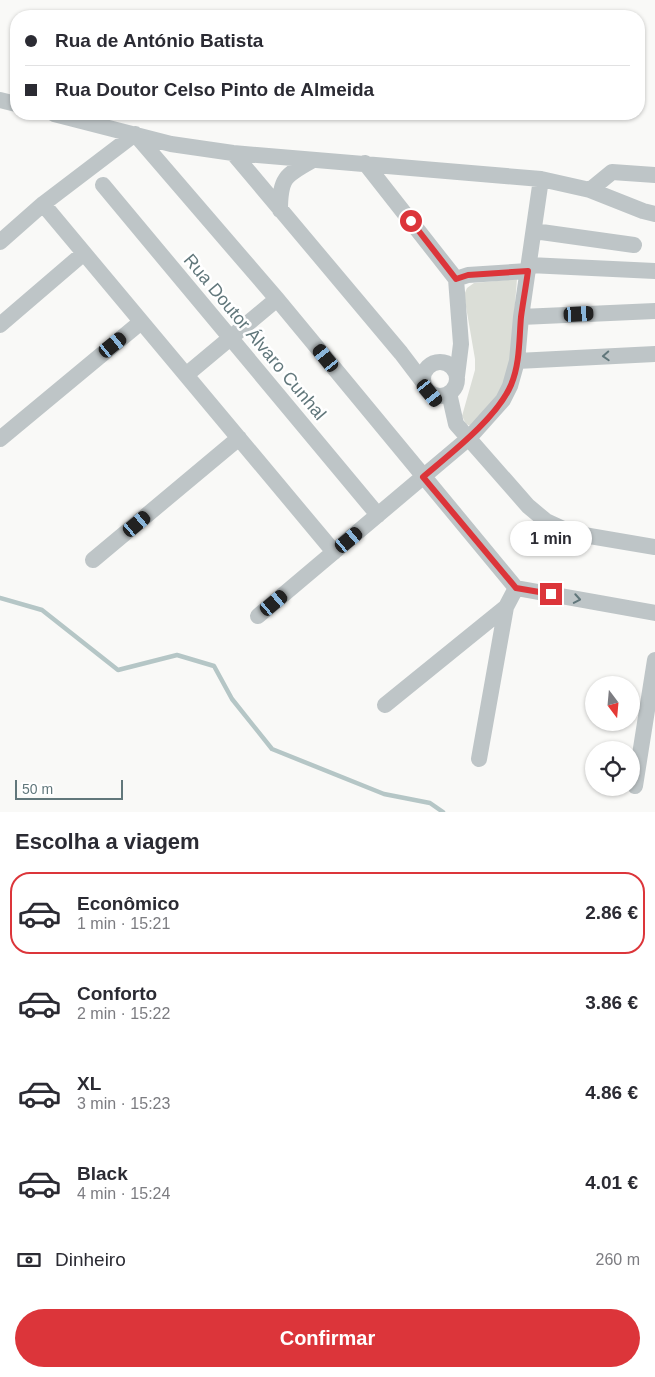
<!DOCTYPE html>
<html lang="pt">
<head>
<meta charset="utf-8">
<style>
  body { margin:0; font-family:Helvetica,sans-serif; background:#f7f7f7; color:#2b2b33; height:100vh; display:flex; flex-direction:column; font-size:19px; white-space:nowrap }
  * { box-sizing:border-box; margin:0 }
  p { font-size:16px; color:#7c7c81 }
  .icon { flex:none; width:28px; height:28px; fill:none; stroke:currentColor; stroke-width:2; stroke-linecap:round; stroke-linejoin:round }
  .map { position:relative; height:812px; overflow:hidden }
  .drawer { display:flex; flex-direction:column; background:#fff; flex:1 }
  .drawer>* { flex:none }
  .top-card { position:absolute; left:10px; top:10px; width:635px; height:110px; border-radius:20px; box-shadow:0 1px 4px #0004; display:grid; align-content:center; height:110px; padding:0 15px; background:#fff }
  .needle { width:32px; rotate:164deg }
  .controls { position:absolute; left:585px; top:676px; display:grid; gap:10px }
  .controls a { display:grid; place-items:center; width:55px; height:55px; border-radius:50%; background:#fff; box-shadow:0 1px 4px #0004; font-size:25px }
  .scale { position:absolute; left:15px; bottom:12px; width:108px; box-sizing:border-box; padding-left:5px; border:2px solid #61777b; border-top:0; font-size:14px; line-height:18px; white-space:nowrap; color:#61777b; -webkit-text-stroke:4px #fff; paint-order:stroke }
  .end { position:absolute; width:22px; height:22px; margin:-11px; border:6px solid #dc353a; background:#fff; box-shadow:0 0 0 2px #fff }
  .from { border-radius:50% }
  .bubble { position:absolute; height:35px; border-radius:18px; background:#fff; box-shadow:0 1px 4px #0004; font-size:16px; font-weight:600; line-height:35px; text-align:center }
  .car { position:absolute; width:15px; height:30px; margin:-15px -8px; border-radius:6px; box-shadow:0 0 4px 1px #0007; background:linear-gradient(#222 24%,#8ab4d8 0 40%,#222 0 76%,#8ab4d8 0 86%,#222 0) }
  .top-card b { display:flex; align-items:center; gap:18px; height:48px; font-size:19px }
  .top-card b+b { border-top:1px solid #e1e1e2 }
  .top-card i { width:12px; height:12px; background:#2b2b33 }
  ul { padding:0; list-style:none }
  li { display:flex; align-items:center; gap:15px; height:82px; margin:0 10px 8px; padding:0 5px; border:2px solid transparent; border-radius:20px }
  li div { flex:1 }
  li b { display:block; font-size:19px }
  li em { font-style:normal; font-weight:600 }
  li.active { border-color:#dc353a }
  li>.icon { width:45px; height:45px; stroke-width:1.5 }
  h2 { padding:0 15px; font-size:22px; line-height:60px }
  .pay { display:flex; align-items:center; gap:12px; height:55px; padding:0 15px; font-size:19px }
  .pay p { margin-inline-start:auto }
  .primary-button { display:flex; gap:10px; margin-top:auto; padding:10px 15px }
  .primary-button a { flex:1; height:58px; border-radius:30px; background:#dc353a; color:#fff; font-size:20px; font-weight:600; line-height:58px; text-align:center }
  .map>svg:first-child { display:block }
  .green { fill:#dbded7 }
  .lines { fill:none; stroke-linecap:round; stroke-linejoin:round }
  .stream { stroke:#b5c6c6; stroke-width:4.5 }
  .minor { stroke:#bec5c7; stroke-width:16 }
  .oneway { stroke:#61777b }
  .route { stroke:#dc353a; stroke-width:6 }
  .labels { text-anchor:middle; stroke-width:5; stroke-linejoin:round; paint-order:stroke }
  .street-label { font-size:18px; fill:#61777b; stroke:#fff }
</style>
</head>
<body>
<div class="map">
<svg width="655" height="812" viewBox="0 0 655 812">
  <rect width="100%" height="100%" fill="#f9f9f7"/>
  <path class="green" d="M517 279 510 368 500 397 473 427 466 424 462 416 475 370V359L464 295 467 288 474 283Z"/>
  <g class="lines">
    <path class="stream" d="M0 598 42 610 118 670 177 655 214 666 232 699 272 749 384 794 430 803 443 812"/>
    <path class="minor" d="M0 100 16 104
      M54 114 171 144 233 153 541 179 590 190 643 211 655 214
      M233 153 401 353 423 382
      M365 163 456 279
      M103 185 378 515
      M590 190 612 172 655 175
      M43 204 334 552
      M280 210C280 177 286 175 313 160
      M534 231 634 245
      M0 242 43 204 135 134 277 299 516 588 655 613
      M529 265 655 271
      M456 279 461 344 457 376
      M456 279 468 275 528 271
      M521 317 655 311
      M0 325 84 253
      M517 361 655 354
      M423 379a17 17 0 1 1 34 0a17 17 0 1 1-34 0Z
      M186 375 277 299
      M449 393 456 424 528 506 546 521 572 533 655 547
      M0 439 141 322
      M93 560 239 438
      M258 616 469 438 503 400 510 386 517 361 521 317 541 179
      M385 705 506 607
      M479 759 506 607 516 588
      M635 786 655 660"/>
  </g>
  <defs><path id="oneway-chevron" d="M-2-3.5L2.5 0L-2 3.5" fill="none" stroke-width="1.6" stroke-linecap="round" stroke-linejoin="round" transform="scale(1.25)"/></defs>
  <g class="oneway">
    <use href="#oneway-chevron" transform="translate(606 356) rotate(177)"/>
    <use href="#oneway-chevron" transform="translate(577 599) rotate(10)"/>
  </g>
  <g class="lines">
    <path class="route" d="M411 221 456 279 468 275 528 271C526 286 523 302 521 317 519 340 520 364 511 385 497 418 450 454 423 477L516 588 551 594"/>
  </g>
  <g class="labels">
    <g class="street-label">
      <text transform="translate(255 337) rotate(50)" y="6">Rua Doutor Álvaro Cunhal</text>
    </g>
  </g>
</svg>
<div class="controls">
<a><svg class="needle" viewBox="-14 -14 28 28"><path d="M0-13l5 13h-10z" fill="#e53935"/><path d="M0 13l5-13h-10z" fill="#7c7c81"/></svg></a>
<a><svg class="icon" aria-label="locate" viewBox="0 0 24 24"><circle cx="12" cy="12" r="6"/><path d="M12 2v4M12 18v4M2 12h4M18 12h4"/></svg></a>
</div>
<div class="scale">50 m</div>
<i class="end from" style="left:411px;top:221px"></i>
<i class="end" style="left:551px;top:594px"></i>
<div class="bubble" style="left:510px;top:521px;width:82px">1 min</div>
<i class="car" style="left:579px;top:314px;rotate:87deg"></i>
<i class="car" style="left:113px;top:345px;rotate:51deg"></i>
<i class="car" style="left:326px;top:358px;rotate:321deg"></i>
<i class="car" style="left:430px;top:393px;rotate:141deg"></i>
<i class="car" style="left:137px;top:524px;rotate:50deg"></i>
<i class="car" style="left:349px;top:540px;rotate:50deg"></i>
<i class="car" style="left:274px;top:603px;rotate:50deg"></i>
<div class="top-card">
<b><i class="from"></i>Rua de António Batista</b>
<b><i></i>Rua Doutor Celso Pinto de Almeida</b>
</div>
</div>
<section class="drawer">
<h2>Escolha a viagem</h2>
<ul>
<li class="active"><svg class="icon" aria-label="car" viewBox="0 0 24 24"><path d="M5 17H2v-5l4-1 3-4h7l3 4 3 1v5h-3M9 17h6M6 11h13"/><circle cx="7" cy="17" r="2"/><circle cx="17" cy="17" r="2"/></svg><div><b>Econômico</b><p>1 min · 15:21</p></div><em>2.86 €</em></li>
<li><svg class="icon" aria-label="car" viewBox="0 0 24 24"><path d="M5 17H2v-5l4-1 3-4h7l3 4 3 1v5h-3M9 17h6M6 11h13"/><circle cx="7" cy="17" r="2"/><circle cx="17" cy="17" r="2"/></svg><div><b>Conforto</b><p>2 min · 15:22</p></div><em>3.86 €</em></li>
<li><svg class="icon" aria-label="car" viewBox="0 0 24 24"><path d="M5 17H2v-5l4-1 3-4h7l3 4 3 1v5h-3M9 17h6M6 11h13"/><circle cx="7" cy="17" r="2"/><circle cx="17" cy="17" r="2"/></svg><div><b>XL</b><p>3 min · 15:23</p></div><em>4.86 €</em></li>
<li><svg class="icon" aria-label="car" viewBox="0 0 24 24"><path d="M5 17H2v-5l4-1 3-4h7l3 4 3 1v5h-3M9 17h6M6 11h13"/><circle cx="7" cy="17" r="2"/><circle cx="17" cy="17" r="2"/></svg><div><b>Black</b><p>4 min · 15:24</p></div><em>4.01 €</em></li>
</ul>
<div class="pay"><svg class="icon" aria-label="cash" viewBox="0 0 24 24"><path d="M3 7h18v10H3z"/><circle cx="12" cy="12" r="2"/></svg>Dinheiro<p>260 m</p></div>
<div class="primary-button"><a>Confirmar</a></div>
</section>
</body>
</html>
